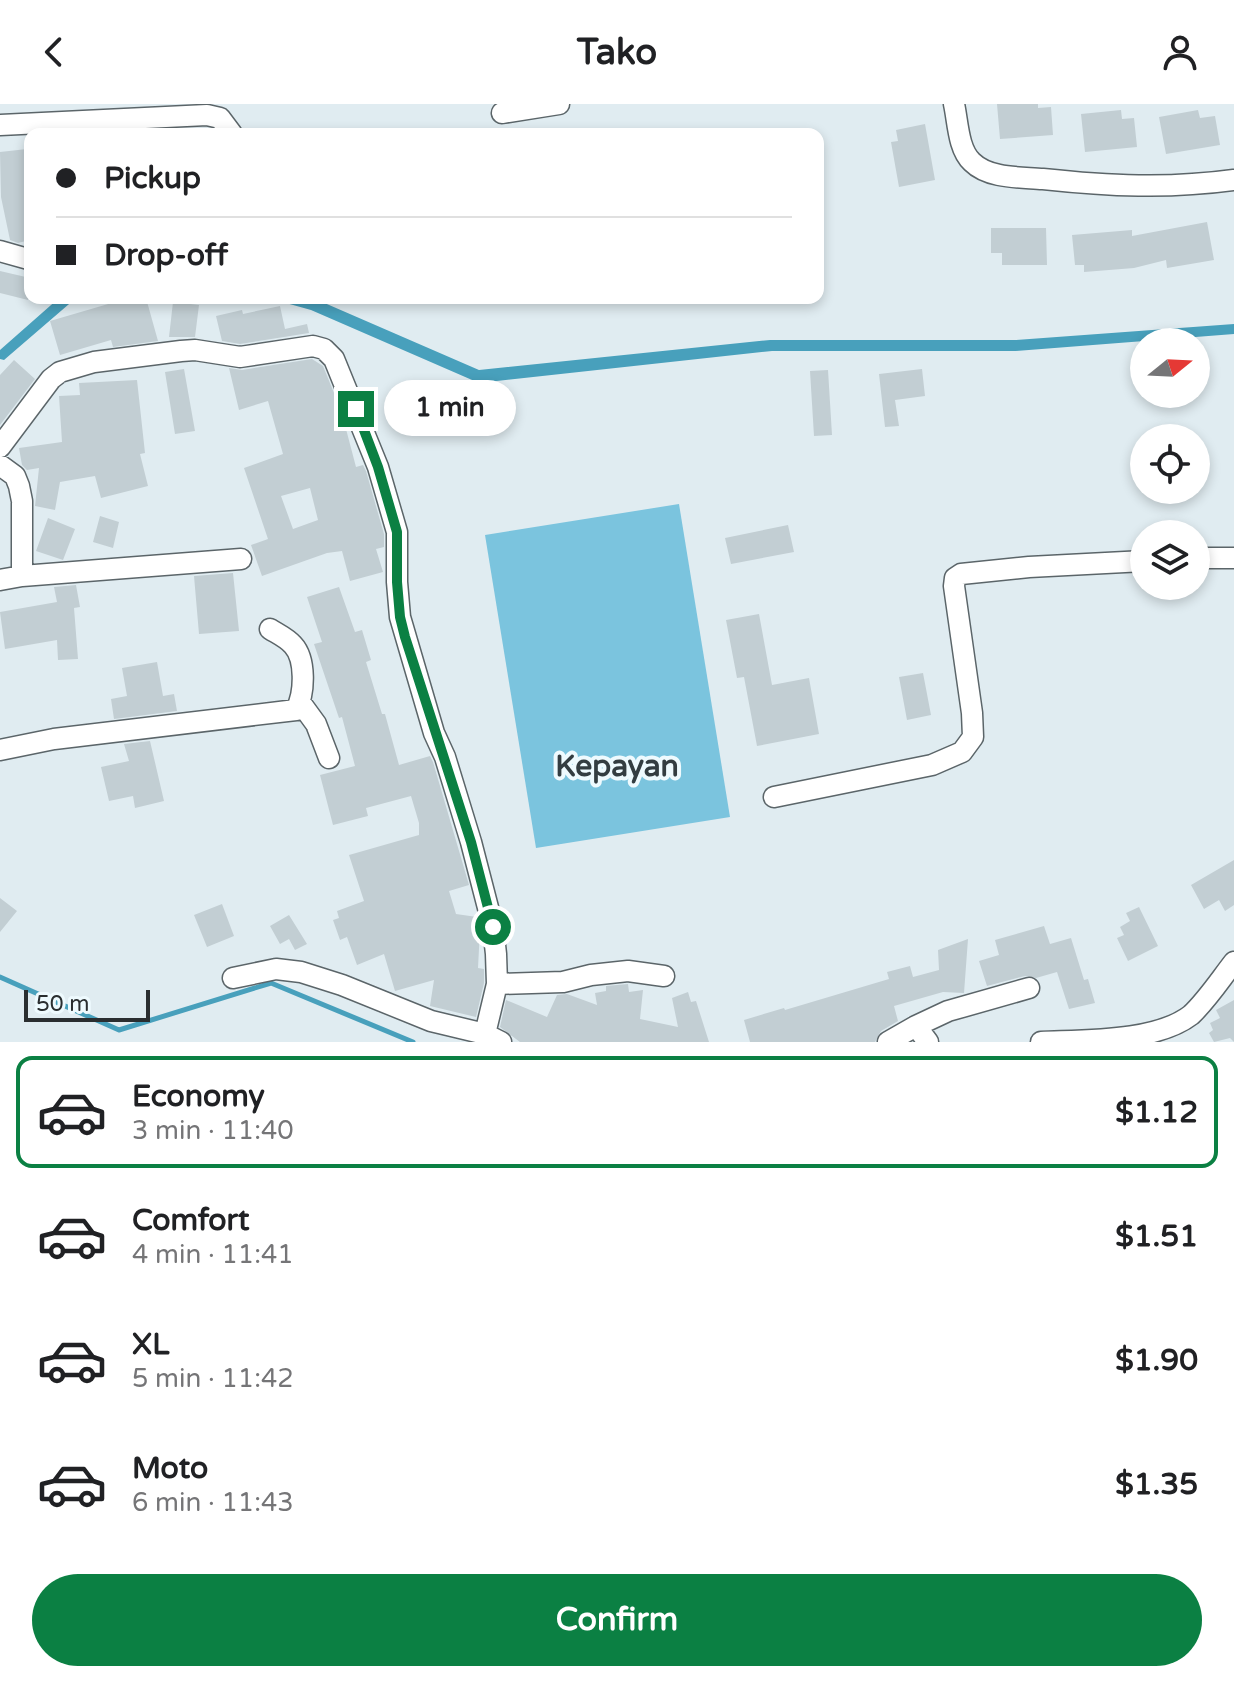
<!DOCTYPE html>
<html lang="en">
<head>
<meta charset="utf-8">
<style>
  body { margin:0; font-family:"Varela Round",sans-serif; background:#f2f2f2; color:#202124; height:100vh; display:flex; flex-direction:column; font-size:30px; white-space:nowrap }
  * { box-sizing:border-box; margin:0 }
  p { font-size:26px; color:#757577 }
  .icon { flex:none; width:44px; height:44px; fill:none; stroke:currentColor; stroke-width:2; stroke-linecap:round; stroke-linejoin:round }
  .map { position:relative; height:938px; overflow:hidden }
  .drawer { display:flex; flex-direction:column; background:#fff; flex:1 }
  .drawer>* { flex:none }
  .top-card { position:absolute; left:24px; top:24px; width:800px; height:176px; border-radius:16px; box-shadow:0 4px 12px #0003; display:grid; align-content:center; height:176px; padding:0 32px; background:#fff }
  .needle { width:52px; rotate:72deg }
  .controls { position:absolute; left:1130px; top:224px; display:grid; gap:16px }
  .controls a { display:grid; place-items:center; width:80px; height:80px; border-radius:50%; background:#fff; box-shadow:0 4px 12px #0003; font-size:40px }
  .scale { position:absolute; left:24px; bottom:20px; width:126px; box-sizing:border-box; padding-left:8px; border:4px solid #2a2e30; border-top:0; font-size:22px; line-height:28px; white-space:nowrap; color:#2a2e30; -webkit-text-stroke:6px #eefafe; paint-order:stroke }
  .end { position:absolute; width:36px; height:36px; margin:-18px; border:10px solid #0b8043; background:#fff; box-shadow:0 0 0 4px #fff }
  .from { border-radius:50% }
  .bubble { position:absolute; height:56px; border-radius:28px; background:#fff; box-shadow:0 4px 12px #0003; font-size:26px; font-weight:700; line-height:56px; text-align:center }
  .top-card b { display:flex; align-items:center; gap:28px; height:76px; font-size:30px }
  .top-card b+b { border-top:2px solid #e0e0e0 }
  .top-card i { width:20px; height:20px; background:#202124 }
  ul { padding:14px 0 0; list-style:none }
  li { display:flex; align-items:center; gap:24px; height:112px; margin:0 16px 12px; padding:0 16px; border:4px solid transparent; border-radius:16px }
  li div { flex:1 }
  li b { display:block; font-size:30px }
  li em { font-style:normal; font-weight:700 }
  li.active { border-color:#0b8043 }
  li>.icon { width:72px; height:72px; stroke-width:1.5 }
  .cta { display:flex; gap:16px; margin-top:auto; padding:16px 32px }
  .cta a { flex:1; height:92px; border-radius:48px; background:#0b8043; color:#fff; font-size:32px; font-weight:700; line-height:92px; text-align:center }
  header { display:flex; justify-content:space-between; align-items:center; height:104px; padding:0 32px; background:#fff; font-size:36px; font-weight:700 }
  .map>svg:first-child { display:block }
  .green { fill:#7bc4de }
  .water { fill:#48a0bc }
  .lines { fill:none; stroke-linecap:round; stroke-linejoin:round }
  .stream { stroke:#48a0bc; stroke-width:5 }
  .building { fill:#c2ced3; fill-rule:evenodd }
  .minor-casing { stroke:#5b6569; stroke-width:23 }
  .minor { stroke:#fff; stroke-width:20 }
  .route { stroke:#0b8043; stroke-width:10 }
  .labels { text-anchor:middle; stroke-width:8; stroke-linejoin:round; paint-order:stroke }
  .quarter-label { font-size:30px; font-weight:bold; fill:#333d41; stroke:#eefafe }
</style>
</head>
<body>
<header><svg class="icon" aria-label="back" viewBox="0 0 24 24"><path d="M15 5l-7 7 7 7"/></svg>Tako<svg class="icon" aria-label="person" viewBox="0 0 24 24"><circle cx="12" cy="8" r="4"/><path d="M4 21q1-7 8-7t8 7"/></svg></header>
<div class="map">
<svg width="1234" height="938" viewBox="0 0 1234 938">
  <rect width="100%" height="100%" fill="#e0ecf1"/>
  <path class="green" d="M679 400 730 713 536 744 485 431Z"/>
  <path class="water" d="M59 194H76L4 256 0 255V246Z
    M268 194H313L479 266 770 236H1015L1234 220V230L1016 247H772L479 279 311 206Z"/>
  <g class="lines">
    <path class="stream" d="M0 873 119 926 271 879 413 938"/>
  </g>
  <path class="building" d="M997 0H1038V4L1051 3 1053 31 1000 35Z
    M1121 6 1122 15 1134 14 1137 43 1085 48 1081 10Z
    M1198 6 1200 14 1215 12 1220 41 1166 50 1159 13Z
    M925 20 935 76 899 83 891 38 898 37 896 26Z
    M27 45 30 90 24 91 30 117V136L18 139 10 136 1 93 0 48Z
    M1207 118 1214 156 1167 164 1166 156 1134 164 1084 168V161H1075L1072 131 1132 126V132Z
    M991 124H1046L1047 161H1002V149H991Z
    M0 167 30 174 28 196 0 189Z
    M114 194H146L158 237 113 243 111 236 60 251 50 217 115 198Z
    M173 198 199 201 195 233H169Z
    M280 202 285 225 307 220 309 229 240 240 222 237 216 212 242 206 243 210Z
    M312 255 323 262 341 306 356 363 363 361 366 367 384 430V443L376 445 383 468 350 477 342 447 327 449 262 472 251 441 268 435 244 364 283 350 268 297 239 306 229 264 242 266ZM310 384 318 416 293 425 281 392Z
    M14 256 35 275 0 321V271Z
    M184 265 195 327 175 330 165 268Z
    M922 265 925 292 895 296 899 322 885 323 879 270Z
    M828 266 832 331 814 332 810 267Z
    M137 276 145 349 140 350 148 382 101 394 95 372 60 378 55 406 35 402 39 364 27 366 22 361 19 344 62 338 59 292 80 291 79 279Z
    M100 412 119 418 113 444 93 438Z
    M48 414 75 425 63 456 36 447Z
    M788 421 794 448 731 460 725 434Z
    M233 469 239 527 199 530 194 472Z
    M76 481 80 503 74 504 78 555 58 556 57 536 5 545 0 508 57 498 54 483Z
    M339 483 355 528 362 526 371 556 366 558 382 610H385L399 661 430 652 433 658 469 781 449 787 456 810 477 813 480 825 478 864 484 865V879L476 913 430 902 434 876 395 887 384 850 357 861 347 833 340 836 333 816 339 814 337 807 364 797 349 751 419 731V719L411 692 366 704 368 712 333 721 320 671 355 662 342 613 339 614 314 540 322 538 307 493Z
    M759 510 772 581 809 574 819 630 757 642 744 573 737 574 726 516Z
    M157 558 163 592 174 590 177 607 114 615 111 595 127 592 122 564Z
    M923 569 931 611 907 616 899 573Z
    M150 637 164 697 135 704 133 692 109 697 101 663 129 657 124 640Z
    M1234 756V801L1225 807 1219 796 1204 805 1191 781Z
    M0 794 17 807 0 828Z
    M222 800 234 832 207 843 194 811Z
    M1139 803 1158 842 1128 857 1117 834 1124 831 1120 823 1130 817 1126 809Z
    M289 811 307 840 295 846 289 835 280 840 270 822Z
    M1044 822 1050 840 1071 834 1084 876 1088 875 1095 899 1069 905 1057 868 1036 874 1025 872 987 882 979 857 999 851 995 836Z
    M968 835 964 889 943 888 894 902 898 917 881 927 875 938H750L744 916 784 904 785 906 889 875 887 868 910 862 913 873 939 866 938 846Z
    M628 880 629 888 643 886 640 915 678 923 672 894 688 888 691 898 696 897 709 938H520L500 923 506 896 547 913 557 891 567 890 597 901 595 889 606 887V882Z
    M1234 896V938L1230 934 1214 938 1209 929 1213 926 1210 919 1220 914 1216 906Z"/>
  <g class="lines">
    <defs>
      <path id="minor" d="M954 0C958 18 958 45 972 58 989 75 1021 73 1043 75 1108 82 1169 85 1234 76
        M502 9 559 0
        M0 21 207 11 220 14 232 30
        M0 147 28 155
        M0 343 51 275 60 268 94 258 181 247 195 246 240 253 313 242 324 245 334 255 378 363 397 428V478L400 513 434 629 445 653 471 738 493 823 496 850 497 880 485 930 501 938
        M0 361 15 372 19 382 22 397V472L0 476
        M1196 454H1234
        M22 472 241 455
        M300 598 316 620 329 654
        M0 646 54 635 296 606C305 589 306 555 293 541 287 534 278 530 270 525
        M774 693 932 661 962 648 973 633 972 609 954 482 955 474 961 470 1029 463 1144 457
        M233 874 276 865 301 868 342 881 431 917 485 930
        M497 880 563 878 591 871 628 867 664 872
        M916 922 948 907 1029 884
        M888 938 916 922 928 938
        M1041 938C1086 936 1156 938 1191 911 1207 896 1220 876 1234 858"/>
    </defs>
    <use href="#minor" class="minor-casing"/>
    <use href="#minor" class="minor"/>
  </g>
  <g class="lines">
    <path class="route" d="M356 305 378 363 397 428V478L400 513 405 533 471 738 493 823"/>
  </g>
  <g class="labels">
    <g class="quarter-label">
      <text x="617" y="672">Kepayan</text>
    </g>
  </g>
</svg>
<div class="controls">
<a><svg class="needle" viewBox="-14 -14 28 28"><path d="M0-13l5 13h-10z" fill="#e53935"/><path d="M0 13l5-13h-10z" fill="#757577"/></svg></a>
<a><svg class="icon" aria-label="locate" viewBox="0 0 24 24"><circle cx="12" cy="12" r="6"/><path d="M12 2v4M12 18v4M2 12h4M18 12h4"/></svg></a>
<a><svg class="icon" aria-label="layers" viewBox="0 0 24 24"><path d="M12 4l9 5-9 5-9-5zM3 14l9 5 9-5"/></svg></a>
</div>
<div class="scale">50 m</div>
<i class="end from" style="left:493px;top:823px"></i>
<i class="end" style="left:356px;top:305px"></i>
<div class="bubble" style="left:384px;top:276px;width:132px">1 min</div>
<div class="top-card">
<b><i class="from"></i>Pickup</b>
<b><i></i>Drop-off</b>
</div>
</div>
<section class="drawer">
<ul>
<li class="active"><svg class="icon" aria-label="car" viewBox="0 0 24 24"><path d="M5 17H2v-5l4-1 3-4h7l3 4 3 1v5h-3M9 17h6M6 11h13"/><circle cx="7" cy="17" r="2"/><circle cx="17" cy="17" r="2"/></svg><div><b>Economy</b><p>3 min · 11:40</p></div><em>$1.12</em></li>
<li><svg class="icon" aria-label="car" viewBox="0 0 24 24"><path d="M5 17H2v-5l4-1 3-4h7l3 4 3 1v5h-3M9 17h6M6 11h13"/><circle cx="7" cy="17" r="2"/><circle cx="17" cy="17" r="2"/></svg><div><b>Comfort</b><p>4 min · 11:41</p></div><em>$1.51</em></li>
<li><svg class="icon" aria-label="car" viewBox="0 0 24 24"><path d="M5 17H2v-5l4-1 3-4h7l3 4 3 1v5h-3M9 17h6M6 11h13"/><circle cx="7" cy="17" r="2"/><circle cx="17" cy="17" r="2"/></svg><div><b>XL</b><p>5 min · 11:42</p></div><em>$1.90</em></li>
<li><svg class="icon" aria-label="car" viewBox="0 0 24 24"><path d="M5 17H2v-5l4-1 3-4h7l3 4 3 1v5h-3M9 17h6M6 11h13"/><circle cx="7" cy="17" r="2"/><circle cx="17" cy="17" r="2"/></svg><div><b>Moto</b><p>6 min · 11:43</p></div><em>$1.35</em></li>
</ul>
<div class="cta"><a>Confirm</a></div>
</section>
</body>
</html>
